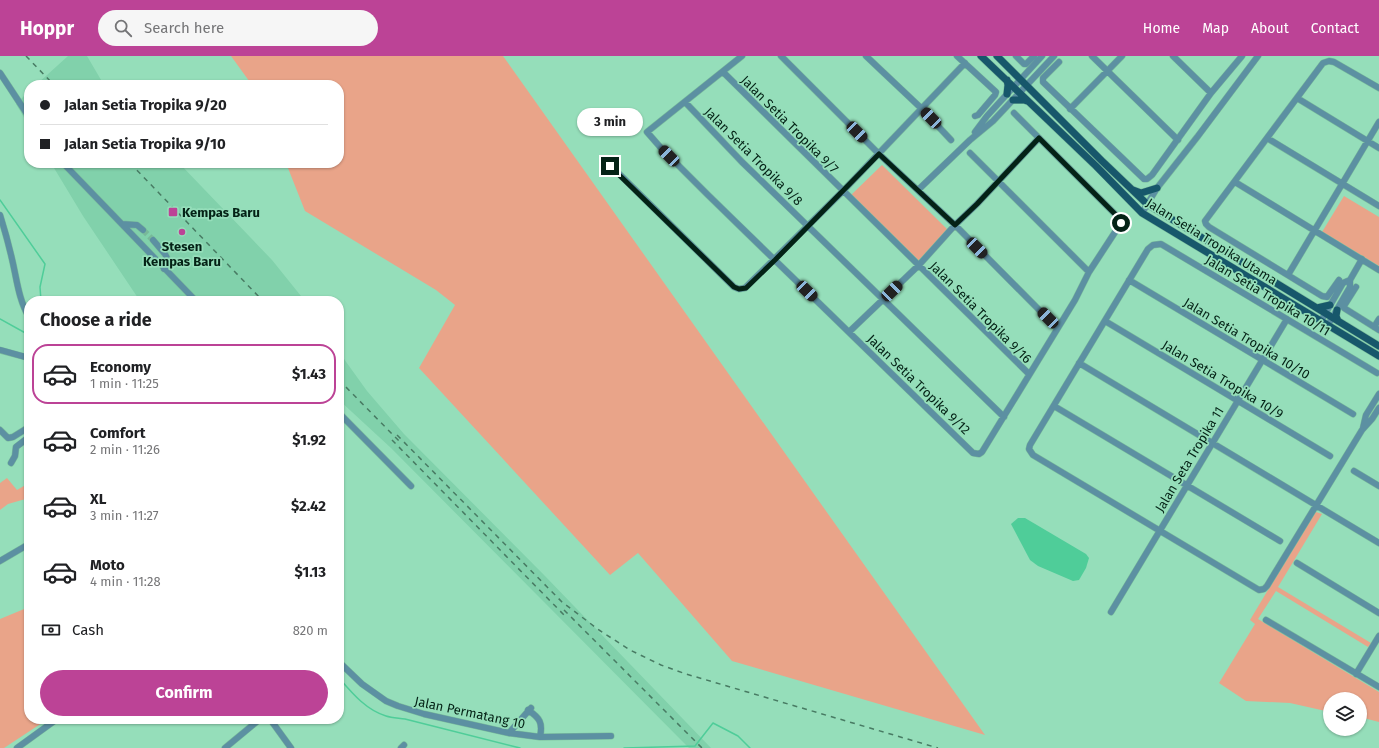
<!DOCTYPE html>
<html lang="en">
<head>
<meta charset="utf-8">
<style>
  body { margin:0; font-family:"Fira Sans",sans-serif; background:#f6f6f6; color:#202124; height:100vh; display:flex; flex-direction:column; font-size:15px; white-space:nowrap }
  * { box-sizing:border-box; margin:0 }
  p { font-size:13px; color:#757577 }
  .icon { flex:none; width:22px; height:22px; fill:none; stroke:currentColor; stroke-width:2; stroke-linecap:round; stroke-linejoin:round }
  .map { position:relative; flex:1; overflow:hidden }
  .drawer { position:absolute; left:24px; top:240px; width:320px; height:428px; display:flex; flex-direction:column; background:#fff; border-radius:16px; box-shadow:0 1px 3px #0004 }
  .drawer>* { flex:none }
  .banner { position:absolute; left:24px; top:24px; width:320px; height:88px; border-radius:16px; box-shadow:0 1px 3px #0004; display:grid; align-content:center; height:88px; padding:0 16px; background:#fff }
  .tools { position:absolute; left:1323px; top:636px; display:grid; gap:8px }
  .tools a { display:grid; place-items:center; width:44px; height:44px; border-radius:50%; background:#fff; box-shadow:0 1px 3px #0004; font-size:20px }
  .end { position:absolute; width:18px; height:18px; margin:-9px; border:5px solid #042216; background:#fff; box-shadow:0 0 0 2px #fff }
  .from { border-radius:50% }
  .bubble { position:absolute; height:28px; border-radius:14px; background:#fff; box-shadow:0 1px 3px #0004; font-size:13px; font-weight:700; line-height:28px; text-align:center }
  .car { position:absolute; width:12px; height:24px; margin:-12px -6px; border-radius:5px; box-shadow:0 0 3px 1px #0007; background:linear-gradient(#222 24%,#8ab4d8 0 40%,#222 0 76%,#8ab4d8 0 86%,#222 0) }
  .banner b { display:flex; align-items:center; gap:14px; height:38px; font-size:15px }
  .banner b+b { border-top:1px solid #e0e0e0 }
  .banner i { width:10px; height:10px; background:#202124 }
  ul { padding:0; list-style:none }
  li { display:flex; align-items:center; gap:12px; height:60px; margin:0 8px 6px; padding:0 8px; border:2px solid transparent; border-radius:16px }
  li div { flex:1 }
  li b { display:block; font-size:15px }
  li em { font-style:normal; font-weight:700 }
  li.on { border-color:#bc4396 }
  li>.icon { width:36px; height:36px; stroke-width:1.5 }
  h2 { padding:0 16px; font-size:18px; line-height:48px }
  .pay { display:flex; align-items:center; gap:10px; height:44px; padding:0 16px; font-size:15px }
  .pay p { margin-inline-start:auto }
  .button { display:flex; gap:8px; margin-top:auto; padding:8px 16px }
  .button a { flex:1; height:46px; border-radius:24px; background:#bc4396; color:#fff; font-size:16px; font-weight:700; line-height:46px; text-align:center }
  header { display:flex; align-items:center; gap:24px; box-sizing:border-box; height:56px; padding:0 20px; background:#bc4396; color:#fff }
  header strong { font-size:19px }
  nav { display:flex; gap:22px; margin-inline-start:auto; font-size:14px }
  .search { width:280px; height:36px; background:#f6f6f6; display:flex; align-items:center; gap:10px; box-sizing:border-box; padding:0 14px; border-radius:22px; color:#757577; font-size:15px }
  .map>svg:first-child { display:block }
  .built { fill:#81d1ab }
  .green { fill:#e9a489 }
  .water { fill:#4fcd99 }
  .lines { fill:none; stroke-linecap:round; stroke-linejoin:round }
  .stream { stroke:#4fcd99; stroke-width:1.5 }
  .minor-tunnel { stroke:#78b899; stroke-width:6; stroke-dasharray:6 3; stroke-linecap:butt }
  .minor-casing { stroke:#7bbc9c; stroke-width:7 }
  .major-casing { stroke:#7bbc9c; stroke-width:8 }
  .minor { stroke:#5c90a2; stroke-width:6 }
  .major { stroke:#17576b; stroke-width:7 }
  .rail { stroke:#487b63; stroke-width:1.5; stroke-dasharray:5 5; stroke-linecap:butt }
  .route { stroke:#042216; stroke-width:5 }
  .poi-dot { fill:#bc4396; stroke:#95deba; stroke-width:1.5 }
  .labels { text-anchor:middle; stroke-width:3.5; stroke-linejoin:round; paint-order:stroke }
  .street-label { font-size:13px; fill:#042216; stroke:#95deba }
  .poi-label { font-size:13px; font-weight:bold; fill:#042216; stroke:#95deba; text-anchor:start }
</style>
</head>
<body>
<header>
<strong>Hoppr</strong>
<div class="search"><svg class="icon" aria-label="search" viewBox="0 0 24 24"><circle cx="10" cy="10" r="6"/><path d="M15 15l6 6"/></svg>Search here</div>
<nav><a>Home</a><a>Map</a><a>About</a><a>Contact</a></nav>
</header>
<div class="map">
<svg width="1379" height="692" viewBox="0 0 1379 692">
  <rect width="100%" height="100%" fill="#95deba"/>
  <path class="built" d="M68 0H87L104 29H36Z
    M29 35V70L16 48Z
    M51 107H179L272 204 305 245H140L83 160Z
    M339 296 367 335 404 378 545 520 711 692H689L391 392 339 344Z"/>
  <path class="green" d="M231 0H503L985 679 732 605 638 497 610 519 419 312 455 249 436 234 305 155 286 107H339V29H252Z
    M882 109 948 174 918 205 851 139Z
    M1344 140 1379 161V210L1322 176Z
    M7 422 17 434 29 427V442L8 448 0 454V427Z
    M1316 456 1322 458 1278 531 1371 587 1368 591 1276 535 1258 563 1379 636V666L1360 661V643H1330V656L1290 647 1246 645 1219 627 1255 568 1250 564 1314 457Z
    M29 551V663H48L4 692H0V563Z"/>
  <path class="water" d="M1018 462H1025L1086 498 1089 502 1086 512 1079 524 1073 525 1038 510 1030 504 1011 468Z"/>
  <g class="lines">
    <path class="stream" d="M0 144 45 208 40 231 41 245
      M0 263 29 279
      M339 622C352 637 366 654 386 660 392 662 399 662 405 663L520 692
      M624 692 695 690 713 667 738 680 750 692"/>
    <path class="minor-tunnel" d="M143 174 153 184"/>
    <defs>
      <path id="minor" d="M742 0 647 76 661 92 708 139 973 397 979 398 982 396 1075 244 1089 216 1121 167 1118 161 1014 57
        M781 0 879 98 955 169 1057 272
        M866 0 921 52 951 84
        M957 0 996 36 995 39 978 59 975 60
        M1016 0 1024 8H1026L1034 0
        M1092 0 1178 84
        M1173 0 1211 37
        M1059 6 1043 22V26L1144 123H1147L1152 119 1211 37 1242 0
        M723 16 1029 318
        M0 17 29 61
        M1297 42 1379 92
        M685 46 742 106 1004 361
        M1070 53 1122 0
        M975 76 987 60 1042 0
        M1267 82 1379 150
        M970 97 1089 216
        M63 107 196 245
        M609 108 734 231 739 233 745 232 843 135 965 7
        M1235 126 1379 214
        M918 134 970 84 993 65 1054 0
        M1142 157 1157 132 1198 80 1258 0
        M0 159C6 178 11 197 15 217 18 232 21 248 29 261
        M122 168 137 169 143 174
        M153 184 165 198 168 204 164 213
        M1288 219 1379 66
        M1129 224 1353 358
        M1339 224 1327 241 1322 240 1209 171 1206 168 1205 165 1323 7 1329 5 1334 6 1379 32
        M1356 231 1344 250V252L1379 274
        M1105 265 1330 400
        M1321 265 1343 227 1350 224
        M1328 269 1350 231V224L1362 203
        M1374 271 1379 263
        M849 276 919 209 955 169 977 148 1039 82
        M0 294 29 302
        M1079 307 1379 487
        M1377 317 1161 188 1153 189 1148 193 1030 389 1029 393 1033 399 1259 534 1264 533 1267 530 1362 374 1372 363 1379 352
        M1054 350 1280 485
        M339 357 411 430
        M1363 372 1366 359 1379 338
        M0 374 8 382 13 381 29 371
        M11 407 15 400 16 391 29 381
        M1354 415 1379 430
        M0 505 29 488
        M1297 507 1379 557
        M1111 556 1287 263
        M339 558 340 556
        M1266 564 1379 631
        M339 606 362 628 386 645 398 650 424 658 509 677 540 681 611 680
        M1356 618 1379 580
        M528 654C540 662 543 667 540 681
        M270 663 291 692
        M509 677 531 652
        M17 692 57 663
        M225 692 260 663
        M401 692 404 689"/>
      <path id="major" d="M981 0 1096 110 1142 157 1379 300
        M997 0 1102 105 1147 148 1379 290
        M1007 38 1008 29 1007 24
        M1013 44H1024L1027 45
        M1133 134 1141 137 1157 132
        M1317 252 1330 249
        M1337 254 1336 260 1338 265"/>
    </defs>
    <use href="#minor" class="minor-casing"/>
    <use href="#major" class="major-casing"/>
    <use href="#minor" class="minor"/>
    <use href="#major" class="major"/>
    <path class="rail" d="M26 0 54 29
      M130 107 263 245
      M339 324 399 385
      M397 379 562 546 599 574 630 594 661 609 686 618 938 692
      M392 384 566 561
      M564 554 702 692"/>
  </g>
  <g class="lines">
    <path class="route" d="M610 110 734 231 739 233 746 232 775 204 879 98 955 169 977 148 1039 82 1118 161 1121 167"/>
  </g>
  <g class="poi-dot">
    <rect x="168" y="151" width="10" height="10" rx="2"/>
    <circle cx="182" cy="176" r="4"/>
  </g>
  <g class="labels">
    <g class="street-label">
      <text transform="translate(790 68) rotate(45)" y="5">Jalan Setia Tropika 9/7</text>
      <text transform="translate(754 100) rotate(45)" y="5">Jalan Setia Tropika 9/8</text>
      <text transform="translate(1212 185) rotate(32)" y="5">Jalan Setia Tropika Utama</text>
      <text transform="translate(1268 239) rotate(31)" y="5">Jalan Setia Tropika 10/11</text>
      <text transform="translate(981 256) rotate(45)" y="5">Jalan Setia Tropika 9/16</text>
      <text transform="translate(1247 282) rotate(31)" y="5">Jalan Setia Tropika 10/10</text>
      <text transform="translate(1223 323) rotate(31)" y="5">Jalan Setia Tropika 10/9</text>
      <text transform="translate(919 328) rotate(44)" y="5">Jalan Setia Tropika 9/12</text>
      <text transform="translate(1189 403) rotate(-59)" y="5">Jalan Seta Tropika 11</text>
      <text transform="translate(470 656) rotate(12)" y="5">Jalan Permatang 10</text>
    </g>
    <g class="poi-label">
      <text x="182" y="161">Kempas Baru</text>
      <text x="182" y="195" text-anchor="middle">Stesen<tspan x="182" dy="15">Kempas Baru</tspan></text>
    </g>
  </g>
</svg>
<div class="tools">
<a><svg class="icon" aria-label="layers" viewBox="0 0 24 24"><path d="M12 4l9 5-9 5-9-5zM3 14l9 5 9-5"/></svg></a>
</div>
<i class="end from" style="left:1121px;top:167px"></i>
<i class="end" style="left:610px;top:110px"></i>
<div class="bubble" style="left:577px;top:52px;width:66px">3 min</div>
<i class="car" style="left:931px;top:62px;rotate:316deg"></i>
<i class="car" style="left:857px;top:76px;rotate:135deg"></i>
<i class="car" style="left:669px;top:100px;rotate:315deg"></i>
<i class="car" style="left:977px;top:192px;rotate:135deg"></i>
<i class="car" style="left:807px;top:235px;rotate:134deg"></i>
<i class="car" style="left:892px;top:235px;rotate:46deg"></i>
<i class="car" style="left:1048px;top:262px;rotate:315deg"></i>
<div class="banner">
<b><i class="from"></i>Jalan Setia Tropika 9/20</b>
<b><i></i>Jalan Setia Tropika 9/10</b>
</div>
<section class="drawer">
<h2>Choose a ride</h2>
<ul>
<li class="on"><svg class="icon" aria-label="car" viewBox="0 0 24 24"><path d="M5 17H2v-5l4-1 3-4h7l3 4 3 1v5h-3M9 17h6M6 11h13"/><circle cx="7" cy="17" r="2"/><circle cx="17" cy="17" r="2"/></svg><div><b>Economy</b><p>1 min · 11:25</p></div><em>$1.43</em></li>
<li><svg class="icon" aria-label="car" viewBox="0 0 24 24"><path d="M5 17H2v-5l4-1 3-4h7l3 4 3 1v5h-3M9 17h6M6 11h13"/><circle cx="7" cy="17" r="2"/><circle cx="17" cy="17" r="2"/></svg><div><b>Comfort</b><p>2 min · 11:26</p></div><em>$1.92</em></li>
<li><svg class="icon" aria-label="car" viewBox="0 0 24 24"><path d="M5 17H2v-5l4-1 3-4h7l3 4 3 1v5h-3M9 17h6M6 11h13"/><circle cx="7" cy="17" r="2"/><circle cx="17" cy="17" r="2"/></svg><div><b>XL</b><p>3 min · 11:27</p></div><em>$2.42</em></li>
<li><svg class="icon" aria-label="car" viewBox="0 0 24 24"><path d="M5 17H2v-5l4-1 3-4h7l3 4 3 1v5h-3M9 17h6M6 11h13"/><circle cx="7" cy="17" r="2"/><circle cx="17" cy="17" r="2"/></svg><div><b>Moto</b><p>4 min · 11:28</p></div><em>$1.13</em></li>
</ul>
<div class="pay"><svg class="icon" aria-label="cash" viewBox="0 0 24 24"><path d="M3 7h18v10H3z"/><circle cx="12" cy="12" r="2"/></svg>Cash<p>820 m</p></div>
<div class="button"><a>Confirm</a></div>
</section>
</div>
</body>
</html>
